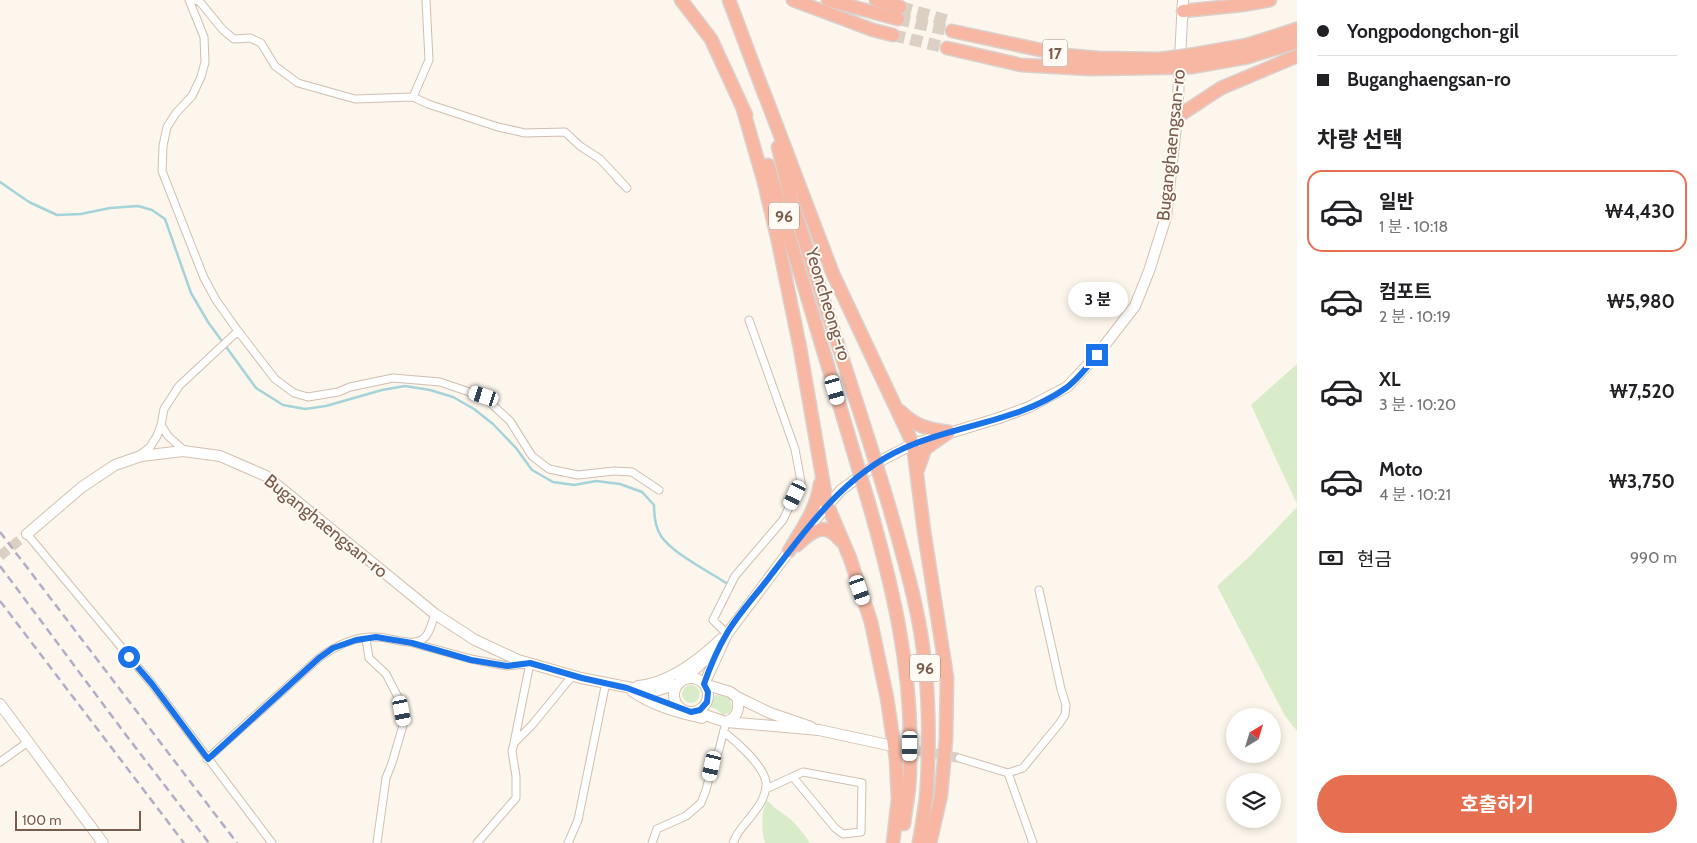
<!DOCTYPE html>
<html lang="ko">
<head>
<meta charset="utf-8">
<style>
  body { margin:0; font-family:Cabin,"Noto Sans KR",sans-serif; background:#f2f2f2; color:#202124; height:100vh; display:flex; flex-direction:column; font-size:19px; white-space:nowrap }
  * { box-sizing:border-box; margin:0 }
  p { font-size:16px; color:#757577 }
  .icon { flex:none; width:28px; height:28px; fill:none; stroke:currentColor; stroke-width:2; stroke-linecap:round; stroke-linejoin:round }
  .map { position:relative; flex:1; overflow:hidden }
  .side { display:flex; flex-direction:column; background:#fff; width:400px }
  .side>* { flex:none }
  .banner { display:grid; align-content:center; height:110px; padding:0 20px; background:#fff }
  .needle { width:32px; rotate:38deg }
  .fabs { position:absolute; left:1226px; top:708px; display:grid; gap:10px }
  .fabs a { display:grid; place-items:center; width:55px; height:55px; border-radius:50%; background:#fff; box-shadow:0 2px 8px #0003; font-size:25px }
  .scale { position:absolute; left:15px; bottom:12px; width:126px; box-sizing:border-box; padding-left:5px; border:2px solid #7a5c4d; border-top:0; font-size:14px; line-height:18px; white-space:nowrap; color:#7a5c4d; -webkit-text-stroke:4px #fffaf3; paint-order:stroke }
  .end { position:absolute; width:22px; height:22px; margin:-11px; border:6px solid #1a73e8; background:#fff; box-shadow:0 0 0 2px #fff }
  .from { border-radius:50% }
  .bubble { position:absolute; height:35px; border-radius:18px; background:#fff; box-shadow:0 2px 8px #0003; font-size:16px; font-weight:700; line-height:35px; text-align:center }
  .car { position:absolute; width:15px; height:30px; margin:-15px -8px; border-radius:6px; box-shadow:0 0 4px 1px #0007; background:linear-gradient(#fff 24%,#345 0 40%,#fff 0 76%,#345 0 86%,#fff 0) }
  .banner b { display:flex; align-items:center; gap:18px; height:48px; font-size:19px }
  .banner b+b { border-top:1px solid #e0e0e0 }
  .banner i { width:12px; height:12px; background:#202124 }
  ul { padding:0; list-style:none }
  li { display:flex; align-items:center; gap:15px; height:82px; margin:0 10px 8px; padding:0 10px; border:2px solid transparent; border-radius:15px }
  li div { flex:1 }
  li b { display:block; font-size:19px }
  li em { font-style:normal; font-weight:700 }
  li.on { border-color:#e76f51 }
  li>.icon { width:45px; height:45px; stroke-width:1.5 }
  h2 { padding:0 20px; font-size:22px; line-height:60px }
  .pay { display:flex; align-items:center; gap:12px; height:55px; padding:0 20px; font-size:19px }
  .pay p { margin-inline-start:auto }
  .action { display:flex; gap:10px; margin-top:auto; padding:10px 20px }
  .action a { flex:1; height:58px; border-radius:30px; background:#e76f51; color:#fff; font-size:20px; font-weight:700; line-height:58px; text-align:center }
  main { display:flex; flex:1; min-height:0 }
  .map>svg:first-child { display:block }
  .green { fill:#d8ecc9 }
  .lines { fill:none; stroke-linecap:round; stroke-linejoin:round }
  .stream { stroke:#a5d3da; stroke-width:2.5 }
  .secondary-tunnel { stroke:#dcd0c4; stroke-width:10; stroke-dasharray:10 5; stroke-linecap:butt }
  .highway-tunnel { stroke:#dcd0c4; stroke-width:12; stroke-dasharray:12 6; stroke-linecap:butt }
  .street-casing { stroke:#d1beb0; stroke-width:9 }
  .secondary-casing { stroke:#d6c0b0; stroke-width:12 }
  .highway-casing { stroke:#dad1cd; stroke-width:15 }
  .street { stroke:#fff; stroke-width:7 }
  .secondary { stroke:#fff; stroke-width:10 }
  .highway { stroke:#f7b7a3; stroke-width:12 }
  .rail { stroke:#b9a8c9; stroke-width:2.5; stroke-dasharray:8 5; stroke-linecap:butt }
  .highway-bridge-casing { stroke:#dad1cd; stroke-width:15; stroke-linecap:butt }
  .highway-bridge { stroke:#f7b7a3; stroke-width:12 }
  .route { stroke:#1a73e8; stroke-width:6 }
  .labels { text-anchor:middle; stroke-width:4; stroke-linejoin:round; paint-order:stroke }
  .shield { fill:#fffaf3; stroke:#a28b7f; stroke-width:1 }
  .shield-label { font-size:16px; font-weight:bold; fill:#7a5c4d }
  .street-label { font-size:18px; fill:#7a5c4d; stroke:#fffaf3 }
</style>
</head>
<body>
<main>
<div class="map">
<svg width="1297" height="843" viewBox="0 0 1297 843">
  <rect width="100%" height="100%" fill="#fdf6ec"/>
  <path class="green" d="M1297 364V504L1251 405Z
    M1297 507V731L1285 716 1217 586 1249 557Z
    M682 694a9 9 0 1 1 18 0a9 9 0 1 1-18 0Z
    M715 695 725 696 730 699 732 708 730 712 723 715 716 709 710 707Z
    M767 800C776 810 780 811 789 818 797 825 804 834 810 843H765C761 829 761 813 767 800Z"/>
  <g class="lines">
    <path class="stream" d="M0 182 29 202 57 215 81 214 110 208 138 206 152 210 165 219 191 293 208 322 256 388 283 405 305 409 326 406 382 390 405 386 430 390 453 397 474 409 493 424 516 448 532 470 553 482 574 485 596 481 620 484 642 492 654 505C654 516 655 527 661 536 672 553 708 571 726 583"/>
    <path class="secondary-tunnel" d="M0 556 27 534
      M889 745 959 758"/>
    <path class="highway-tunnel" d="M900 7 952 22
      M898 19 952 31
      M893 35 947 48"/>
    <defs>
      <path id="street" d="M195 0 200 2 223 30 234 39 250 38 261 43 275 66 298 83 355 99 413 97 428 104 498 127 525 133 565 132 580 146 600 159 627 188 617 178
        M413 97 429 60 426 0
        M238 331 275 379 294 393 308 397 338 392 350 387 393 378 440 382 484 397 510 421 532 456 549 469 578 475 614 471 632 472 659 490
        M161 425 168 436 186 452
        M140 455 150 447 157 436 161 425 164 409 179 386 238 331 216 300 204 278 162 171 163 146 167 127 176 113 192 96 201 77 205 62 204 37 189 0
        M27 534 152 684 272 843
        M727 634 713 620 735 576 783 520 801 482 795 449 749 320
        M366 639 369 658 386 674 399 699 404 722 392 763 386 778 377 843
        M413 643 471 659 507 666 530 663 514 743
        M724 732C737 742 763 765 766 782 767 792 761 804 755 811 747 823 738 829 733 843
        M959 758 1008 773 1023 768 1059 724 1065 715 1066 705 1061 689 1039 590
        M207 759 319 658C335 646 356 636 377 637 392 637 419 651 428 633 431 627 433 620 435 614
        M0 762 28 742
        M1008 773 1033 843
        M766 789 803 772 862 783 861 832 843 834 835 828 793 777
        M477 843 516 798V776L512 751 514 743 532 725 573 675
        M568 843 578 820 606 682
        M652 843 657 829 686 816 701 803 706 790 712 766 719 750 726 722"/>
      <path id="secondary" d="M807 529 841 490 884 459 913 444 999 418 1029 407 1067 387 1097 355 1135 306 1149 271 1166 217 1177 117 1183 0
        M27 534 82 487 115 465 141 456 183 451 220 456 266 476 435 614 475 640 518 660 581 678 652 692 678 684
        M674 695a17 17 0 1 1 34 0a17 17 0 1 1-34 0Z
        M686 678 710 655
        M638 686C669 683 699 660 721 639
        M632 691C654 706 676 712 702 718
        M737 697 770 713 811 727
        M0 704 103 843
        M696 712 726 722C738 717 740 709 737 697L730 692 704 684 727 634 793 546
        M726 722 819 730 888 745"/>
      <path id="highway" d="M681 0 711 39 746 115
        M729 0 765 96
        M793 0 873 30 893 35
        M828 0 898 19
        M876 0 900 7
        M1183 11 1242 5 1270 0
        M952 31 1064 55 1099 58 1159 59
        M947 48 1021 65 1090 69 1154 68
        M1190 55 1247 45 1297 29
        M1192 67 1248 57 1297 42
        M763 90 833 274 913 444 924 531 947 678 946 739 941 795 930 843
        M743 109 764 182 778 241 800 348 827 504 850 558 871 622 887 698 896 759 898 799 893 843
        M1177 117 1221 88 1297 56
        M778 147 791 199 869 441
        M768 165 852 447
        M900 411C916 427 928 429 949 432
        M918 469 925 449 949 432
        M886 496C898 537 910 577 918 618 929 673 930 731 927 786 926 805 922 824 919 843
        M869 504C892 585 912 667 910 752 910 763 910 775 909 786 908 799 905 812 904 824
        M797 545C811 532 825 520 840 540
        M789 551C801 530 817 509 820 484"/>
    </defs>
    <use href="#street" class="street-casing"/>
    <use href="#secondary" class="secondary-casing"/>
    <use href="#highway" class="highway-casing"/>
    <use href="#street" class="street"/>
    <use href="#secondary" class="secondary"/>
    <use href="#highway" class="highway"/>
    <path class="rail" d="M0 532 237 843
      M0 566 129 739 209 843
      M0 601 184 843"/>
    <defs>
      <path id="highway-bridge" d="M1159 59 1190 55
        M1154 68 1192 67
        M869 441 886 496
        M852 447 869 504"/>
    </defs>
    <use href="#highway-bridge" class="highway-bridge-casing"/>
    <use href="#highway-bridge" class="highway-bridge"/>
  </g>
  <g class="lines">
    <path class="route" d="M129 657 152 684 208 759 319 658 333 648 356 640 376 637 412 643 471 660 507 666 530 663 582 678 627 688 691 712 700 710 707 702 708 692 704 684C710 667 717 650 726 635 737 615 757 594 771 575 812 522 849 469 914 444 964 424 1021 420 1066 388 1078 379 1088 366 1097 355"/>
  </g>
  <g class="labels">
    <g class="shield">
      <rect x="1042.5" y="39.5" width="25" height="27" rx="4"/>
      <rect x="769" y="202.5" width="30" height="27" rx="4"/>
      <rect x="910" y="654.5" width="30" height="27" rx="4"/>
    </g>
    <g class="shield-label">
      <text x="1055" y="59">17</text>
      <text x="784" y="222">96</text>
      <text x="925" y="674">96</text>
    </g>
    <g class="street-label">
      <text transform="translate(1171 145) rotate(-84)" y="6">Buganghaengsan-ro</text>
      <text transform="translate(828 304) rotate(73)" y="6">Yeoncheong-ro</text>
      <text transform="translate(326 526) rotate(39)" y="6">Buganghaengsan-ro</text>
    </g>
  </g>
</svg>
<div class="fabs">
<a><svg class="needle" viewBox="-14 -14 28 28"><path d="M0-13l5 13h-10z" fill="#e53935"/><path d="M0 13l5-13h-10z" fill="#757577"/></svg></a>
<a><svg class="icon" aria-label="layers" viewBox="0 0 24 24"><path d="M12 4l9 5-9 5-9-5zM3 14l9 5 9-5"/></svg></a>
</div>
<div class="scale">100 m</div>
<i class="end from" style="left:129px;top:657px"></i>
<i class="end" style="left:1097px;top:355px"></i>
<div class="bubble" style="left:1068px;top:282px;width:60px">3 분</div>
<i class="car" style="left:835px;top:390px;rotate:164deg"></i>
<i class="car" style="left:484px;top:396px;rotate:288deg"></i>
<i class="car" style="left:795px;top:495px;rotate:205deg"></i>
<i class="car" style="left:860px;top:590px;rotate:161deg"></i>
<i class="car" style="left:402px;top:711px;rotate:169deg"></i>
<i class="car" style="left:910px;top:746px;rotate:181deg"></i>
<i class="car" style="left:712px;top:766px;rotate:193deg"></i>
</div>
<section class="side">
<div class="banner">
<b><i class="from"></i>Yongpodongchon-gil</b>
<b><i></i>Buganghaengsan-ro</b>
</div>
<h2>차량 선택</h2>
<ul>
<li class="on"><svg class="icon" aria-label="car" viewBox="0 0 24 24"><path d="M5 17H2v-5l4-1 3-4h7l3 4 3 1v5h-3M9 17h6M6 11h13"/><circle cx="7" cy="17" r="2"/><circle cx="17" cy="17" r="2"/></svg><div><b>일반</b><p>1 분 · 10:18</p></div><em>₩4,430</em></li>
<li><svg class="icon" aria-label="car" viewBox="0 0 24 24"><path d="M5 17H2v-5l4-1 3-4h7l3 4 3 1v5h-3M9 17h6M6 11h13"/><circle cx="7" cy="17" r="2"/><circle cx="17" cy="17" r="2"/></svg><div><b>컴포트</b><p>2 분 · 10:19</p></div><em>₩5,980</em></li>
<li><svg class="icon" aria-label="car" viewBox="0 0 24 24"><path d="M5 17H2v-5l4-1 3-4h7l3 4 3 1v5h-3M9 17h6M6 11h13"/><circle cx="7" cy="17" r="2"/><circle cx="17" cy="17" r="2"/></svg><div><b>XL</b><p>3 분 · 10:20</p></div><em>₩7,520</em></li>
<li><svg class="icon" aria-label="car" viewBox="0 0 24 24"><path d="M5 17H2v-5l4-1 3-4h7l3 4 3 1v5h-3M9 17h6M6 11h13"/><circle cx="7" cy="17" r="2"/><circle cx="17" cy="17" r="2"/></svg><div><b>Moto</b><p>4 분 · 10:21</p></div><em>₩3,750</em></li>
</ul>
<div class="pay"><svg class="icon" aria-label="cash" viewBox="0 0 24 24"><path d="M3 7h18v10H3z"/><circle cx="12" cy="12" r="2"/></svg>현금<p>990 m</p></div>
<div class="action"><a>호출하기</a></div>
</section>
</main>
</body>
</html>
